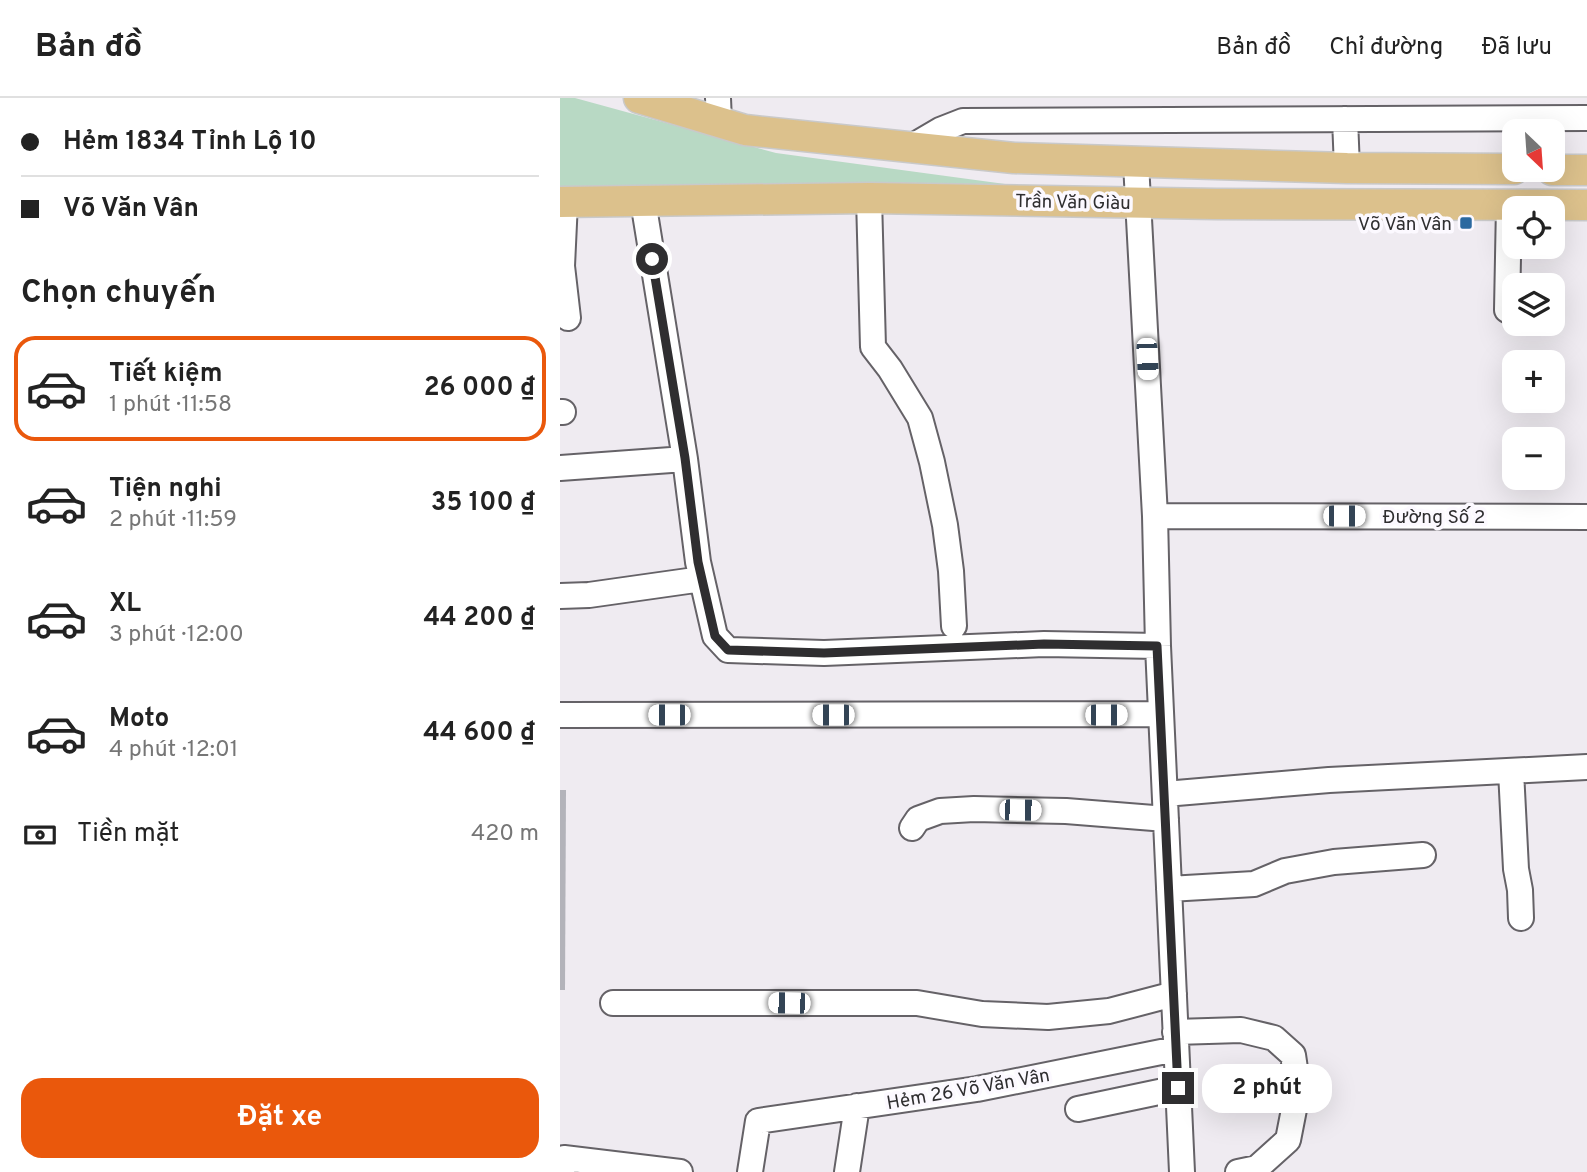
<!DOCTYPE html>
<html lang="vi">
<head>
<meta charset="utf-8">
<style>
  body { margin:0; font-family:Overpass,sans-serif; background:#f2f2f2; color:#222; height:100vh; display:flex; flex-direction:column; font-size:26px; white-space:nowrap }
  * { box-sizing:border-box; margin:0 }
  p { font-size:23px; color:#767676 }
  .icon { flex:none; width:38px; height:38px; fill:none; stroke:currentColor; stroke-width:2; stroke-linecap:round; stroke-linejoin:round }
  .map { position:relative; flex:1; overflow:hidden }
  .drawer { display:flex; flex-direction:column; background:#fff; width:560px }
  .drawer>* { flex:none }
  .top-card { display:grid; align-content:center; height:154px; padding:0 21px; background:#fff }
  .needle { width:46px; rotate:155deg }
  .buttons { position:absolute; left:942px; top:21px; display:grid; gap:14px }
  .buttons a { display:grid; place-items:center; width:63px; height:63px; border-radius:14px; background:#fff; box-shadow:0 7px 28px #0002; font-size:35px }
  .end { position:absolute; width:32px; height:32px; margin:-16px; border:9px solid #2f2e30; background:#fff; box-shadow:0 0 0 4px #fff }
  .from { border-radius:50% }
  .bubble { position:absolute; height:49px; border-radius:21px; background:#fff; box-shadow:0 7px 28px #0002; font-size:23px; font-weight:700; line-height:49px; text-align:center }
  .car { position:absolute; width:21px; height:42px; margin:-21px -10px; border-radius:9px; box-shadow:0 0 5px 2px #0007; background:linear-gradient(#fff 24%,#345 0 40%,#fff 0 76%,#345 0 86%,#fff 0) }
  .top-card b { display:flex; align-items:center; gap:24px; height:66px; font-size:26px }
  .top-card b+b { border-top:2px solid #e0e0e0 }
  .top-card i { width:18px; height:18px; background:#222 }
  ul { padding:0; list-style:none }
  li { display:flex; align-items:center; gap:21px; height:105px; margin:0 14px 10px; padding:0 7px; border:4px solid transparent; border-radius:21px }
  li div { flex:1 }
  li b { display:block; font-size:26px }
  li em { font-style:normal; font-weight:700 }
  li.selected { border-color:#ea580c }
  li>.icon { width:63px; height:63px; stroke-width:1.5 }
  h2 { padding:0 21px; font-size:32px; line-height:84px }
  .pay { display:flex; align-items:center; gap:18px; height:77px; padding:0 21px; font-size:26px }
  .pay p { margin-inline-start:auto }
  .cta { display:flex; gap:14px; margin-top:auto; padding:14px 21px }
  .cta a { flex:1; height:80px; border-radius:21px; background:#ea580c; color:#fff; font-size:28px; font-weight:700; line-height:80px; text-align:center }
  header { display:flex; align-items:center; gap:42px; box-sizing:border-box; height:98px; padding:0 35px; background:#fff; border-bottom:2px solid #e0e0e0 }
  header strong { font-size:33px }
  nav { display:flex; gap:38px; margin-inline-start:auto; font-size:24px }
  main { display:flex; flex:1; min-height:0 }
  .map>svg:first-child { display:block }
  .green { fill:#b8d9c4 }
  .building { fill:#b3b3ba }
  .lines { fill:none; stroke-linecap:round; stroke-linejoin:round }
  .minor-casing { stroke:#656267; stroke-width:28 }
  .major-casing { stroke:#c9c9c9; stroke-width:33 }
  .minor { stroke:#fff; stroke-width:24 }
  .major { stroke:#dcc18c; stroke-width:30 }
  .route { stroke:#2f2e30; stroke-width:9 }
  .poi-dot { fill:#2b69a0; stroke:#fcf9ff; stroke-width:2.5 }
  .labels { text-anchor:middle; stroke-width:7; stroke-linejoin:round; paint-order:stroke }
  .street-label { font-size:19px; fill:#2f2e30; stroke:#fcf9ff }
  .poi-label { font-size:19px; fill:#2f2e30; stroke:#fcf9ff; text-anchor:end }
</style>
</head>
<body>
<header>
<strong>Bản đồ</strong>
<nav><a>Bản đồ</a><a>Chỉ đường</a><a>Đã lưu</a></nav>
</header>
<main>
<section class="drawer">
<div class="top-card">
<b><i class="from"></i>Hẻm 1834 Tỉnh Lộ 10</b>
<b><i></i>Võ Văn Vân</b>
</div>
<h2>Chọn chuyến</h2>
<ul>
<li class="selected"><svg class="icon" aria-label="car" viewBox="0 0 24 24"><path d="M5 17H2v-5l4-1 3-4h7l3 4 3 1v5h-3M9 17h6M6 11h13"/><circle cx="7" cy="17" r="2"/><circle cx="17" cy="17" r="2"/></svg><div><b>Tiết kiệm</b><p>1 phút · 11:58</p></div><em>26 000 ₫</em></li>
<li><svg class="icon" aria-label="car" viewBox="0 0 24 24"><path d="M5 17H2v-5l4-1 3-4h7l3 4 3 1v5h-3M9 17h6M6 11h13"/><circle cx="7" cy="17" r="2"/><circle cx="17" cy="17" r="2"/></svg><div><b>Tiện nghi</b><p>2 phút · 11:59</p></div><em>35 100 ₫</em></li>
<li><svg class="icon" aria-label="car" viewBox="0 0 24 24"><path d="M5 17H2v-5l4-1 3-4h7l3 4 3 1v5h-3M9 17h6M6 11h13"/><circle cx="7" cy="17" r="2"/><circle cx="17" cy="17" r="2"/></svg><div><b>XL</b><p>3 phút · 12:00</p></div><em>44 200 ₫</em></li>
<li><svg class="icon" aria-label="car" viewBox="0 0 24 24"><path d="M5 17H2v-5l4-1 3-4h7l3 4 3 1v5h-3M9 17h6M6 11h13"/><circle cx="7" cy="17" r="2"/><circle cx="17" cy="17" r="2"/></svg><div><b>Moto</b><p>4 phút · 12:01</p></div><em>44 600 ₫</em></li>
</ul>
<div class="pay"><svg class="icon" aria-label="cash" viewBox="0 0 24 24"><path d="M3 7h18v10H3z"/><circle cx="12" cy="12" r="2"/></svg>Tiền mặt<p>420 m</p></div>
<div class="cta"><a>Đặt xe</a></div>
</section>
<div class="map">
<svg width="1027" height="1074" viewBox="0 0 1027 1074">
  <rect width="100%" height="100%" fill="#efebf1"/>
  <path class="green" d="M0 0H15L216 55 468 89 0 88Z"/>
  <path class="building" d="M0 692H6L5 892H0Z"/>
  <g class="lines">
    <defs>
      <path id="minor" d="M158 0 159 24
        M785 21 787 70
        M351 49 380 32 403 23 1027 20
        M576 65 595 418 598 548 622 1074
        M309 100 313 249 330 271 360 320 372 364 385 427 391 473 394 528
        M83 103 125 361 138 464 155 538 168 552 264 555 484 546 598 548
        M5 104 2 168 8 220
        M947 212 949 107
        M0 314H3
        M0 370 125 361
        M595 418 1027 419
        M0 498 29 497 142 481
        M0 617 601 616
        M951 673 956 771 960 792 961 820
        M605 696 769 682 1027 669
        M352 730 358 721 380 713 414 711 506 713 606 721
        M609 791 694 786 725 773 774 764 863 757
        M53 905H357L422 916 488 919 549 913 614 896
        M615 934 681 932 714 940 733 957 738 991 728 1042 697 1070 678 1074
        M518 1011 618 990
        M2 1074 4 1060 120 1074
        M190 1074 198 1023 417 991 616 951
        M287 1074 297 1008"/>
      <path id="major" d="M79 0 185 32 454 60 787 70 954 71
        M992 72H1027
        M0 104 309 100 656 106 1027 107"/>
    </defs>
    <use href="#minor" class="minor-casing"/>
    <use href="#major" class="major-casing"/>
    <use href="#minor" class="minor"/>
    <use href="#major" class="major"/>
  </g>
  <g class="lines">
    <path class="route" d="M92 161 125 360 138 464 155 538 168 552 264 555 484 546 597 548 618 990"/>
  </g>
  <rect class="poi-dot" x="899" y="118" width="14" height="14" rx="3.5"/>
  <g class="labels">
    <g class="street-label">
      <text transform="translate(513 103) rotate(1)" y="7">Trần Văn Giàu</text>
      <text x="874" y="425">Đường Số 2</text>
      <text transform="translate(408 990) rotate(-10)" y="7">Hẻm 26 Võ Văn Vân</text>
    </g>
    <g class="poi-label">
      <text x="892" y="132">Võ Văn Vân</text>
    </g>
  </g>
</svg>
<div class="buttons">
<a><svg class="needle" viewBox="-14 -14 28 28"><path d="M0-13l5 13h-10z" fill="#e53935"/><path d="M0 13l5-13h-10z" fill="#767676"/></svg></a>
<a><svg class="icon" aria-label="locate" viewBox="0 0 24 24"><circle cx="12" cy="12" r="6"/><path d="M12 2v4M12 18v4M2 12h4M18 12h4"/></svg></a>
<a><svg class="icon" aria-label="layers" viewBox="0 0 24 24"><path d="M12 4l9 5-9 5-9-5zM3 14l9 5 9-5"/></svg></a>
<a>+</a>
<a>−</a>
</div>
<i class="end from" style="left:92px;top:161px"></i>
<i class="end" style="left:618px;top:990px"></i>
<div class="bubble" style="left:642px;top:966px;width:130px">2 phút</div>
<i class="car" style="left:587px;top:261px;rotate:177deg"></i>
<i class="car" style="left:784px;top:418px;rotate:90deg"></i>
<i class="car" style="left:109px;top:617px;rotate:270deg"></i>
<i class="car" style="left:273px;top:617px;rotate:270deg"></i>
<i class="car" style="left:546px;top:617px;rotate:90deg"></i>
<i class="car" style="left:460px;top:712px;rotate:91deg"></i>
<i class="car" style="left:229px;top:905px;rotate:271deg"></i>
</div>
</main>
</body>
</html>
